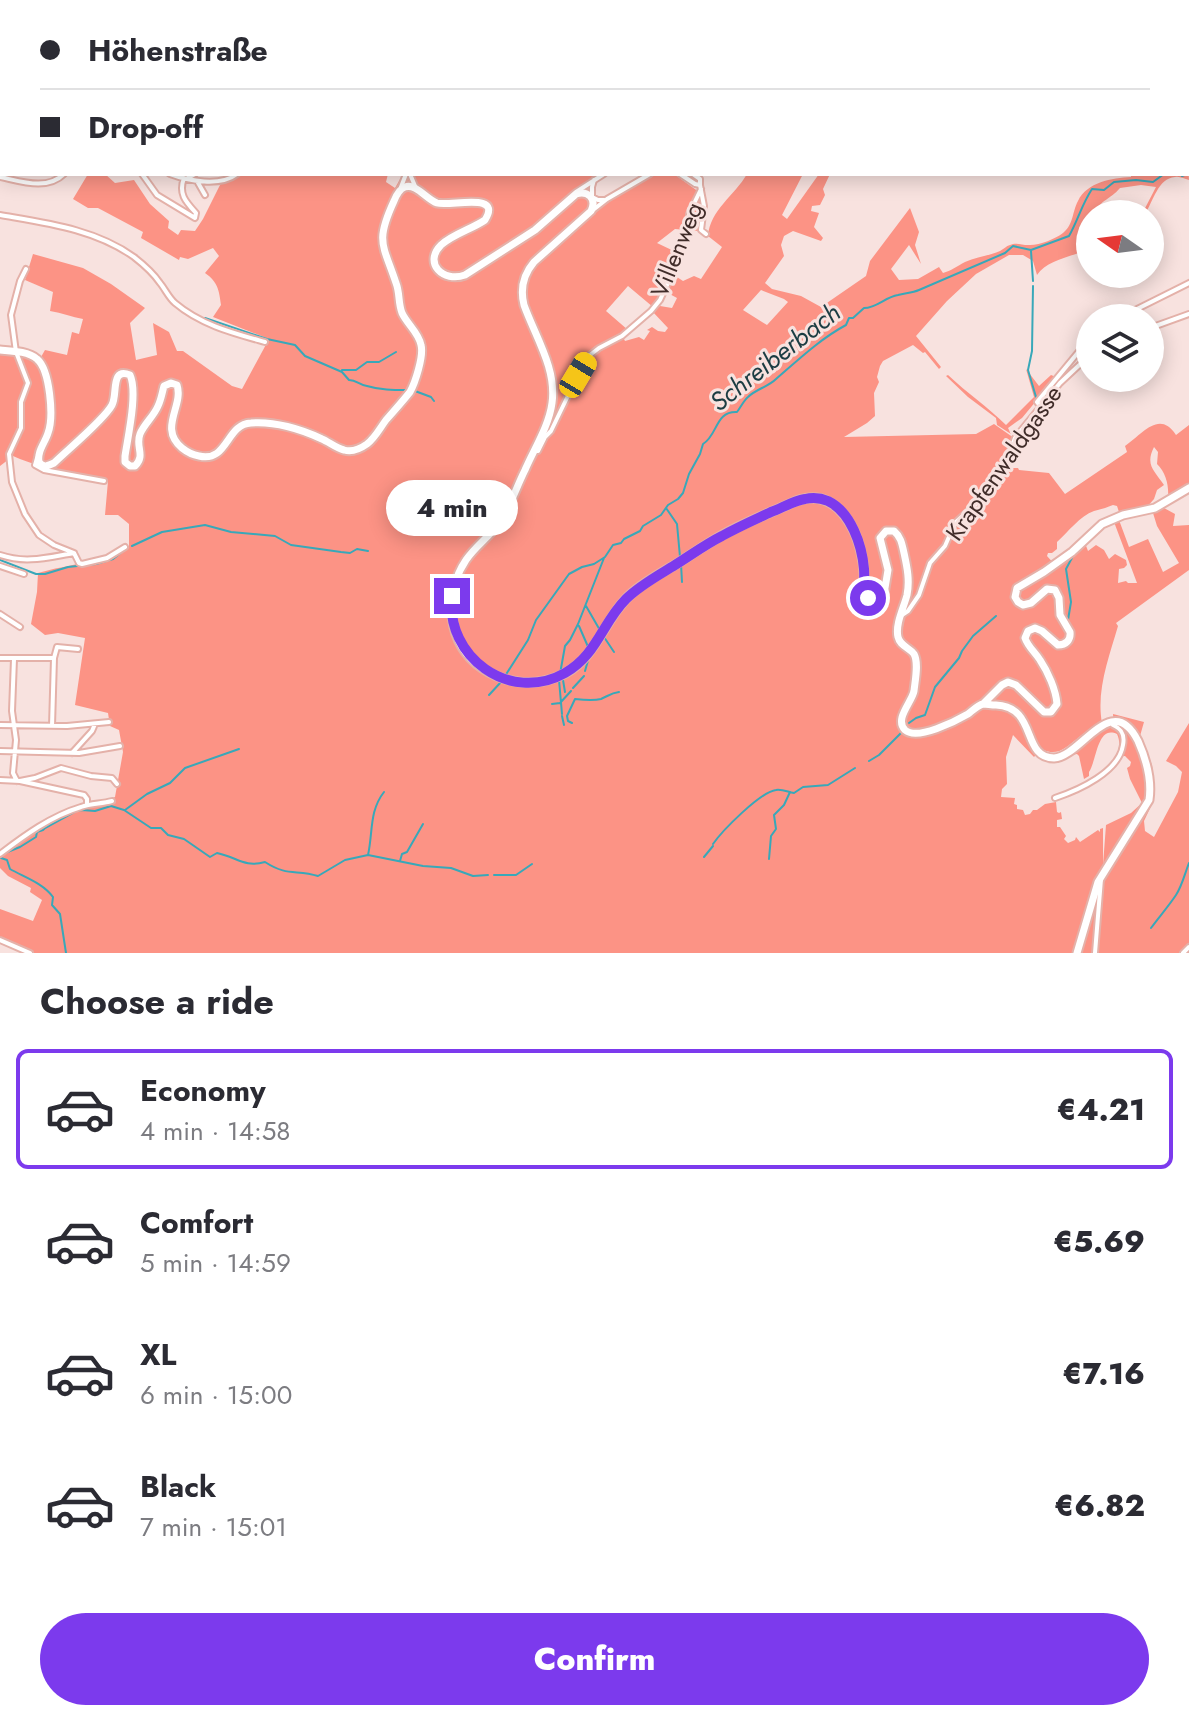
<!DOCTYPE html>
<html lang="en">
<head>
<meta charset="utf-8">
<style>
  body { margin:0; font-family:Jost,sans-serif; background:#f2f2f3; color:#2b2b33; height:100vh; display:flex; flex-direction:column; font-size:30px; white-space:nowrap }
  * { box-sizing:border-box; margin:0 }
  p { font-size:26px; color:#7c7c81 }
  .icon { flex:none; width:44px; height:44px; fill:none; stroke:currentColor; stroke-width:2; stroke-linecap:round; stroke-linejoin:round }
  .map { position:relative; height:953px; overflow:hidden }
  .details { display:flex; flex-direction:column; background:#fff; flex:1 }
  .details>* { flex:none }
  .top-card { position:absolute; left:0px; top:0px; width:1190px; height:176px; box-shadow:0 4px 20px #0003; display:grid; align-content:center; height:176px; padding:0 40px; background:#fff }
  .needle { width:52px; rotate:284deg }
  .fabs { position:absolute; left:1076px; top:200px; display:grid; gap:16px }
  .fabs a { display:grid; place-items:center; width:88px; height:88px; border-radius:50%; background:#fff; box-shadow:0 4px 20px #0003; font-size:40px }
  .end { position:absolute; width:36px; height:36px; margin:-18px; border:10px solid #7c3aed; background:#fff; box-shadow:0 0 0 4px #fff }
  .from { border-radius:50% }
  .bubble { position:absolute; height:56px; border-radius:28px; background:#fff; box-shadow:0 4px 20px #0003; font-size:26px; font-weight:800; line-height:56px; text-align:center }
  .car { position:absolute; width:24px; height:48px; margin:-24px -12px; border-radius:10px; box-shadow:0 0 6px 2px #0007; background:linear-gradient(#f5c518 24%,#345 0 40%,#f5c518 0 76%,#345 0 86%,#f5c518 0) }
  .top-card b { display:flex; align-items:center; gap:28px; height:76px; font-size:30px }
  .top-card b+b { border-top:2px solid #e1e1e2 }
  .top-card i { width:20px; height:20px; background:#2b2b33 }
  ul { padding:0; list-style:none }
  li { display:flex; align-items:center; gap:24px; height:120px; margin:0 16px 12px; padding:0 24px; border:4px solid transparent; border-radius:12px }
  li div { flex:1 }
  li b { display:block; font-size:30px }
  li em { font-style:normal; font-weight:800 }
  li.selected { border-color:#7c3aed }
  li>.icon { width:72px; height:72px; stroke-width:1.5 }
  h2 { padding:0 40px; font-size:36px; line-height:96px }
  .button { display:flex; gap:16px; margin-top:auto; padding:16px 40px }
  .button a { flex:1; height:92px; border-radius:48px; background:#7c3aed; color:#fff; font-size:32px; font-weight:800; line-height:92px; text-align:center }
  .map>svg:first-child { display:block }
  .green { fill:#fc9385; fill-rule:evenodd }
  .lines { fill:none; stroke-linecap:round; stroke-linejoin:round }
  .stream { stroke:#38a8b9; stroke-width:2 }
  .street-casing { stroke:#e4b1a9; stroke-width:8 }
  .secondary-casing { stroke:#e4b1a9; stroke-width:11 }
  .street { stroke:#fff; stroke-width:4 }
  .secondary { stroke:#fff; stroke-width:7 }
  .route { stroke:#7c3aed; stroke-width:10 }
  .labels { text-anchor:middle; stroke-width:6; stroke-linejoin:round; paint-order:stroke }
  .street-label { font-size:24px; fill:#402c29; stroke:#f8e2df }
  .water-label { font-size:26px; font-style:italic; fill:#1c3d43; stroke:#f8e2df }
</style>
</head>
<body>
<div class="map">
<svg width="1189" height="953" viewBox="0 0 1189 953">
  <rect width="100%" height="100%" fill="#f8e2df"/>
  <path class="green" d="M260 0H900L899 2H261Z
    M1188 164 1189 180C1184 179 1180 176 1175 177 1158 178 1153 202 1145 214H1142L1156 187 1141 185 1120 188C1110 200 1101 199 1094 214H1090C1090 222 1087 229 1088 236L1090 237V248C1074 257 1047 259 1037 275L1033 261 1023 255H1009L976 274 947 301 916 336 941 367 939 369 925 352 923 353 913 345 883 361 880 366 877 377 879 382 874 393 875 416 867 423 844 437 976 434 994 424 1014 438 1002 475 1006 468H1018L1019 470 1049 473 1065 494 1127 452 1125 446C1142 435 1159 409 1176 435L1189 425V484L1168 498C1169 485 1166 473 1157 464L1158 452 1154 447C1145 465 1154 470 1164 485L1157 490 1154 499 1147 507 1119 512 1117 506 1113 505C1106 508 1101 509 1094 511 1080 516 1068 532 1057 542V549L1052 553H1048L1047 556 1056 566 1085 543 1088 551 1096 545 1104 550 1109 559 1115 554 1126 560 1127 565 1124 568 1119 569 1118 583 1126 581 1128 583H1137L1114 522 1119 520 1129 547 1148 539 1163 572 1179 563 1157 526 1153 513 1164 508 1175 514 1173 526 1189 525V570L1116 623 1118 626C1109 657 1096 691 1102 723 1093 727 1085 732 1078 738 1065 748 1058 757 1041 749L1034 757 1013 735 1006 757 1007 784 1002 789 1001 797 1015 798 1014 804 1017 805V809L1023 810 1025 815 1030 814 1033 810H1037L1045 804 1056 802 1057 812 1059 813 1061 812 1062 819 1057 820V827H1060L1066 836 1064 839 1068 843 1075 840 1076 837 1080 842 1098 830 1100 832V829L1103 828V865L1106 825 1131 813 1142 803 1130 779 1127 768 1130 766 1131 762 1125 756 1116 757C1119 749 1121 743 1117 734 1097 725 1097 760 1089 772V776L1084 779 1079 756 1077 754 1071 755 1070 752C1081 742 1099 726 1114 728L1113 714 1144 722 1140 736 1152 765 1155 791 1153 802 1144 821 1145 831 1154 837 1178 792 1182 772 1176 766 1166 761 1189 723V953H30L0 940V909L33 921 42 900 30 892 31 888 8 876 0 868V855C18 841 44 821 66 812 82 806 99 804 115 797L123 752 119 730 110 726 108 713 75 705 85 638 58 633 45 635 31 624 37 592 38 573C69 564 100 563 129 546V524L118 515H105L108 481 49 468 50 463C37 467 25 461 13 456L0 466V352L41 357 45 350 67 355 72 332 79 334 83 319C72 317 62 313 50 311L53 292 25 280 33 254 83 268 111 284 145 308 130 323 136 360 157 355 153 323 169 332 177 351H183L232 386 242 389 269 339 213 317 221 305C219 290 218 282 205 273L219 256 213 248 188 259 180 257 179 260 141 238 143 232 98 208H88L73 199 88 174H105L115 183 134 180 150 204 169 221 168 228 178 235 181 230 195 231 203 219 221 183 240 174H388L386 182 395 188 403 174H606C596 180 594 183 595 195L599 199 606 198 649 174H674L699 192 703 198 699 231 675 229 657 243 678 253 665 289 653 307 628 286 606 311 628 330 622 335 625 341 639 337 644 340 650 331 647 330 652 327 658 331 665 332 668 328 652 311 660 306 672 308 677 298 666 292 671 273 683 281 694 276 701 279 722 247 708 236C710 210 735 195 747 174H803L782 215 787 219 819 174H830L823 189 825 195 820 205 812 206 811 211 819 213 814 227 823 238 821 241 793 231 784 236 781 245 784 256 765 283 772 289 801 296 821 307 866 276 870 261 910 208 919 232 915 245 921 264 909 245 891 269 899 280 918 279 939 267 943 273C951 271 957 266 965 262 976 257 989 256 1000 251 1004 249 1006 246 1010 245 1016 242 1022 245 1028 245 1038 246 1055 239 1063 233 1074 224 1072 212 1078 201 1087 182 1112 178 1131 177V174H1144L1148 176 1155 174H1188ZM761 290 784 299 788 302 767 325 743 310Z
    M1026 369 1039 386 1051 375 1056 377 1022 418 1008 428 1011 434 997 425 996 418 968 397 946 376 948 375C967 393 988 407 1006 425L1034 397Z"/>
  <g class="lines">
    <path class="stream" d="M575 2 578 0
      M653 2V0
      M1180 174 1182 176 1187 174
      M1031 251 1033 281
      M1033 286 1032 351 1028 370 1036 397
      M205 318 267 339 295 345 305 356 342 372 349 380C357 380 359 385 367 386 380 390 393 390 407 390
      M342 370H356L367 362H379L396 352
      M415 391 431 397 434 401
      M666 508 677 524 680 557
      M132 546 162 532 205 525 231 532 275 536 291 545 341 552 350 553 357 549 368 551
      M0 560 36 574H45L68 567 96 564 113 559 123 551
      M681 564 682 582
      M586 606 601 632
      M1068 620 1071 602 1066 569 1073 556
      M579 626 589 649
      M604 637 614 652
      M585 671 589 657
      M560 674 565 646 570 640 578 624 604 558
      M505 676 528 640 536 620 569 574 582 567 594 564 605 557 613 545 621 543 624 539 640 531 643 526 661 515 668 505 678 499 683 493 689 474 700 454 703 444C718 435 715 411 737 412 741 407 744 400 748 397 756 389 768 387 776 379 798 360 820 339 846 325L849 318H853L864 308C877 308 885 297 898 295 905 293 912 293 919 290L1005 253 1013 246 1031 250 1069 236C1078 220 1082 204 1092 189L1104 190 1114 182 1136 180 1153 182 1164 174
      M559 680 562 714
      M560 680H563L565 692
      M573 688 584 676
      M489 695 501 682
      M552 704 560 703 571 691
      M562 716 564 725
      M572 723 568 721 567 716 575 699C584 700 593 701 601 699 608 696 611 693 619 692
      M909 723 916 718 925 715 935 687 959 658 962 651 973 636 996 616
      M869 761 879 755 901 733
      M125 810 147 794 170 783 185 768 239 749
      M713 844C722 831 760 792 776 790 782 789 788 792 794 793L803 787 828 785 855 768
      M5 853 20 847 36 837 37 832 43 830 45 828 76 811 82 810 95 811 111 806 124 810 151 828H161L168 835 184 839 210 857 217 853C237 857 244 868 265 862 288 877 296 869 318 876L345 860 368 855 423 866 451 868 473 876 488 875
      M368 855C373 833 369 811 384 792
      M704 857 713 846
      M1 858 7 860 10 869C24 877 43 883 53 897L52 905 60 914 66 953
      M769 859 771 836 776 829 774 815 784 805 790 792
      M400 861 402 854 407 852 423 824
      M494 875H516L532 864
      M1151 928C1159 917 1168 907 1176 895 1182 886 1185 873 1189 863"/>
    <defs>
      <path id="street" d="M230 0 235 2
        M261 0V2
        M137 2 146 0
        M487 2 489 0
        M899 2V0
        M1081 2 1083 0
        M0 31 2 30
        M1188 43H1189
        M0 84 2 81
        M142 174 157 195 195 218 196 213C186 202 178 194 184 178
        M170 174C189 181 220 187 237 174
        M410 174 415 186
        M680 174 695 184 700 185
        M693 174 700 179V185
        M0 177C20 181 47 191 64 174
        M188 178 195 174
        M594 180 592 187V197L598 200H604
        M197 181 205 195
        M700 185 704 206 701 230 706 234
        M401 187 406 174
        M576 192 604 174
        M593 210 607 199 650 174
        M0 215C46 223 95 229 134 257 143 264 154 274 160 283 165 289 169 298 175 303 201 325 233 333 265 342
        M26 269 20 281 11 315 16 352 28 383 21 402V428L9 454 12 482 25 514 39 535 54 545 74 553
        M1119 318 1189 283
        M1150 328 1189 314
        M1041 407 1037 402 1090 338
        M534 450 538 451 545 437 551 431 578 375 590 355 599 348 622 336 651 311 660 300 667 285 678 253 685 241 690 223 689 214 701 189
        M37 458 35 465 44 470 104 481
        M0 555C26 564 49 557 74 553L79 563 82 564 107 558 125 547
        M0 566 24 574
        M0 614 20 627
        M902 615 908 611 919 595 930 563 945 546 955 523 979 501 1001 475 1015 438 1060 383 1090 355
        M0 658H54L57 647 78 649
        M14 659 12 711 16 740 13 773 17 781
        M0 725 67 726 109 722
        M52 726 54 658
        M0 751 79 753 120 746
        M72 753 92 731 95 724
        M0 780 20 781 84 795 87 799V805
        M20 781 35 778 61 768 91 776 112 778 117 784
        M1055 798C1079 790 1119 772 1123 745 1125 735 1122 729 1113 725
        M0 854C25 835 51 816 81 807 91 803 101 804 112 801
        M0 940 30 953
        M1095 953 1101 879
        M1183 953 1189 947"/>
      <path id="secondary" d="M0 350C11 351 28 351 37 359 50 370 54 417 48 433 45 443 37 451 39 462 43 468 48 466 54 463 67 450 104 420 112 405 118 394 110 367 130 375 138 392 128 436 125 456V462L130 466H135C146 455 135 447 140 434 144 424 154 416 158 406 161 400 162 393 164 386L171 383 177 385C184 406 158 428 182 448 187 452 193 455 199 456 228 463 226 424 251 423 274 421 301 429 322 439 329 442 336 448 344 450 351 452 360 449 367 444 375 438 380 428 386 420 394 411 402 402 410 392 415 383 424 356 421 345 419 333 407 324 402 313 398 303 400 293 396 283 383 244 375 242 394 201 396 196 399 189 405 187 416 183 426 199 437 203 450 207 503 191 485 220 472 229 453 234 441 245 423 263 443 283 465 275L535 230 576 194C588 190 597 199 591 211L534 262C523 275 520 289 524 305 535 336 557 369 552 403 549 426 534 449 525 470 517 486 511 504 502 519 492 535 476 545 466 560 443 594 447 644 482 668 504 683 532 687 557 677 597 662 603 618 632 593 646 581 663 572 678 563 692 554 705 545 719 537 743 523 770 513 796 501 837 486 858 529 863 563 865 574 863 584 865 594L870 599 876 600 884 594 888 570 880 538 886 531H894C901 537 902 544 904 553 907 567 910 580 907 595 904 607 895 624 898 637 900 646 909 647 914 654 919 663 915 681 914 691 912 702 894 719 905 730 917 741 956 721 968 714 972 711 978 705 983 704 987 704 991 705 996 705 1038 707 1021 758 1054 758 1081 757 1112 689 1138 741 1146 759 1152 780 1149 800L1098 882 1077 953
        M983 704 1002 685 1008 682 1016 685 1044 712H1051L1057 704C1056 690 1048 672 1040 660 1035 652 1028 647 1025 638L1028 631 1035 628 1042 631 1058 645C1066 645 1071 640 1070 632L1060 615 1059 598 1055 590 1047 589 1031 603 1023 605 1018 602 1015 597 1017 588 1044 572 1072 552 1102 524 1123 515 1155 508 1189 488"/>
    </defs>
    <use href="#street" class="street-casing"/>
    <use href="#secondary" class="secondary-casing"/>
    <use href="#street" class="street"/>
    <use href="#secondary" class="secondary"/>
  </g>
  <g class="lines">
    <path class="route" d="M452 596C445 657 510 704 565 673 597 655 602 623 626 599 640 585 659 575 675 565 691 555 706 544 722 536 738 527 754 520 771 512 782 508 793 501 805 499 813 497 821 498 828 501 851 512 862 545 864 569 865 579 862 589 868 598"/>
  </g>
  <g class="labels">
    <g class="street-label">
      <text transform="translate(677 250) rotate(-68)" y="8">Villenweg</text>
      <text transform="translate(1004 463) rotate(-55)" y="8">Krapfenwaldgasse</text>
    </g>
    <g class="water-label">
      <text transform="translate(775 357) rotate(-38)" y="9">Schreiberbach</text>
    </g>
  </g>
</svg>
<div class="fabs">
<a><svg class="needle" viewBox="-14 -14 28 28"><path d="M0-13l5 13h-10z" fill="#e53935"/><path d="M0 13l5-13h-10z" fill="#7c7c81"/></svg></a>
<a><svg class="icon" aria-label="layers" viewBox="0 0 24 24"><path d="M12 4l9 5-9 5-9-5zM3 14l9 5 9-5"/></svg></a>
</div>
<i class="end from" style="left:868px;top:598px"></i>
<i class="end" style="left:452px;top:596px"></i>
<div class="bubble" style="left:386px;top:480px;width:132px">4 min</div>
<i class="car" style="left:578px;top:375px;rotate:31deg"></i>
<div class="top-card">
<b><i class="from"></i>Höhenstraße</b>
<b><i></i>Drop-off</b>
</div>
</div>
<section class="details">
<h2>Choose a ride</h2>
<ul>
<li class="selected"><svg class="icon" aria-label="car" viewBox="0 0 24 24"><path d="M5 17H2v-5l4-1 3-4h7l3 4 3 1v5h-3M9 17h6M6 11h13"/><circle cx="7" cy="17" r="2"/><circle cx="17" cy="17" r="2"/></svg><div><b>Economy</b><p>4 min · 14:58</p></div><em>€4.21</em></li>
<li><svg class="icon" aria-label="car" viewBox="0 0 24 24"><path d="M5 17H2v-5l4-1 3-4h7l3 4 3 1v5h-3M9 17h6M6 11h13"/><circle cx="7" cy="17" r="2"/><circle cx="17" cy="17" r="2"/></svg><div><b>Comfort</b><p>5 min · 14:59</p></div><em>€5.69</em></li>
<li><svg class="icon" aria-label="car" viewBox="0 0 24 24"><path d="M5 17H2v-5l4-1 3-4h7l3 4 3 1v5h-3M9 17h6M6 11h13"/><circle cx="7" cy="17" r="2"/><circle cx="17" cy="17" r="2"/></svg><div><b>XL</b><p>6 min · 15:00</p></div><em>€7.16</em></li>
<li><svg class="icon" aria-label="car" viewBox="0 0 24 24"><path d="M5 17H2v-5l4-1 3-4h7l3 4 3 1v5h-3M9 17h6M6 11h13"/><circle cx="7" cy="17" r="2"/><circle cx="17" cy="17" r="2"/></svg><div><b>Black</b><p>7 min · 15:01</p></div><em>€6.82</em></li>
</ul>
<div class="button"><a>Confirm</a></div>
</section>
</body>
</html>
